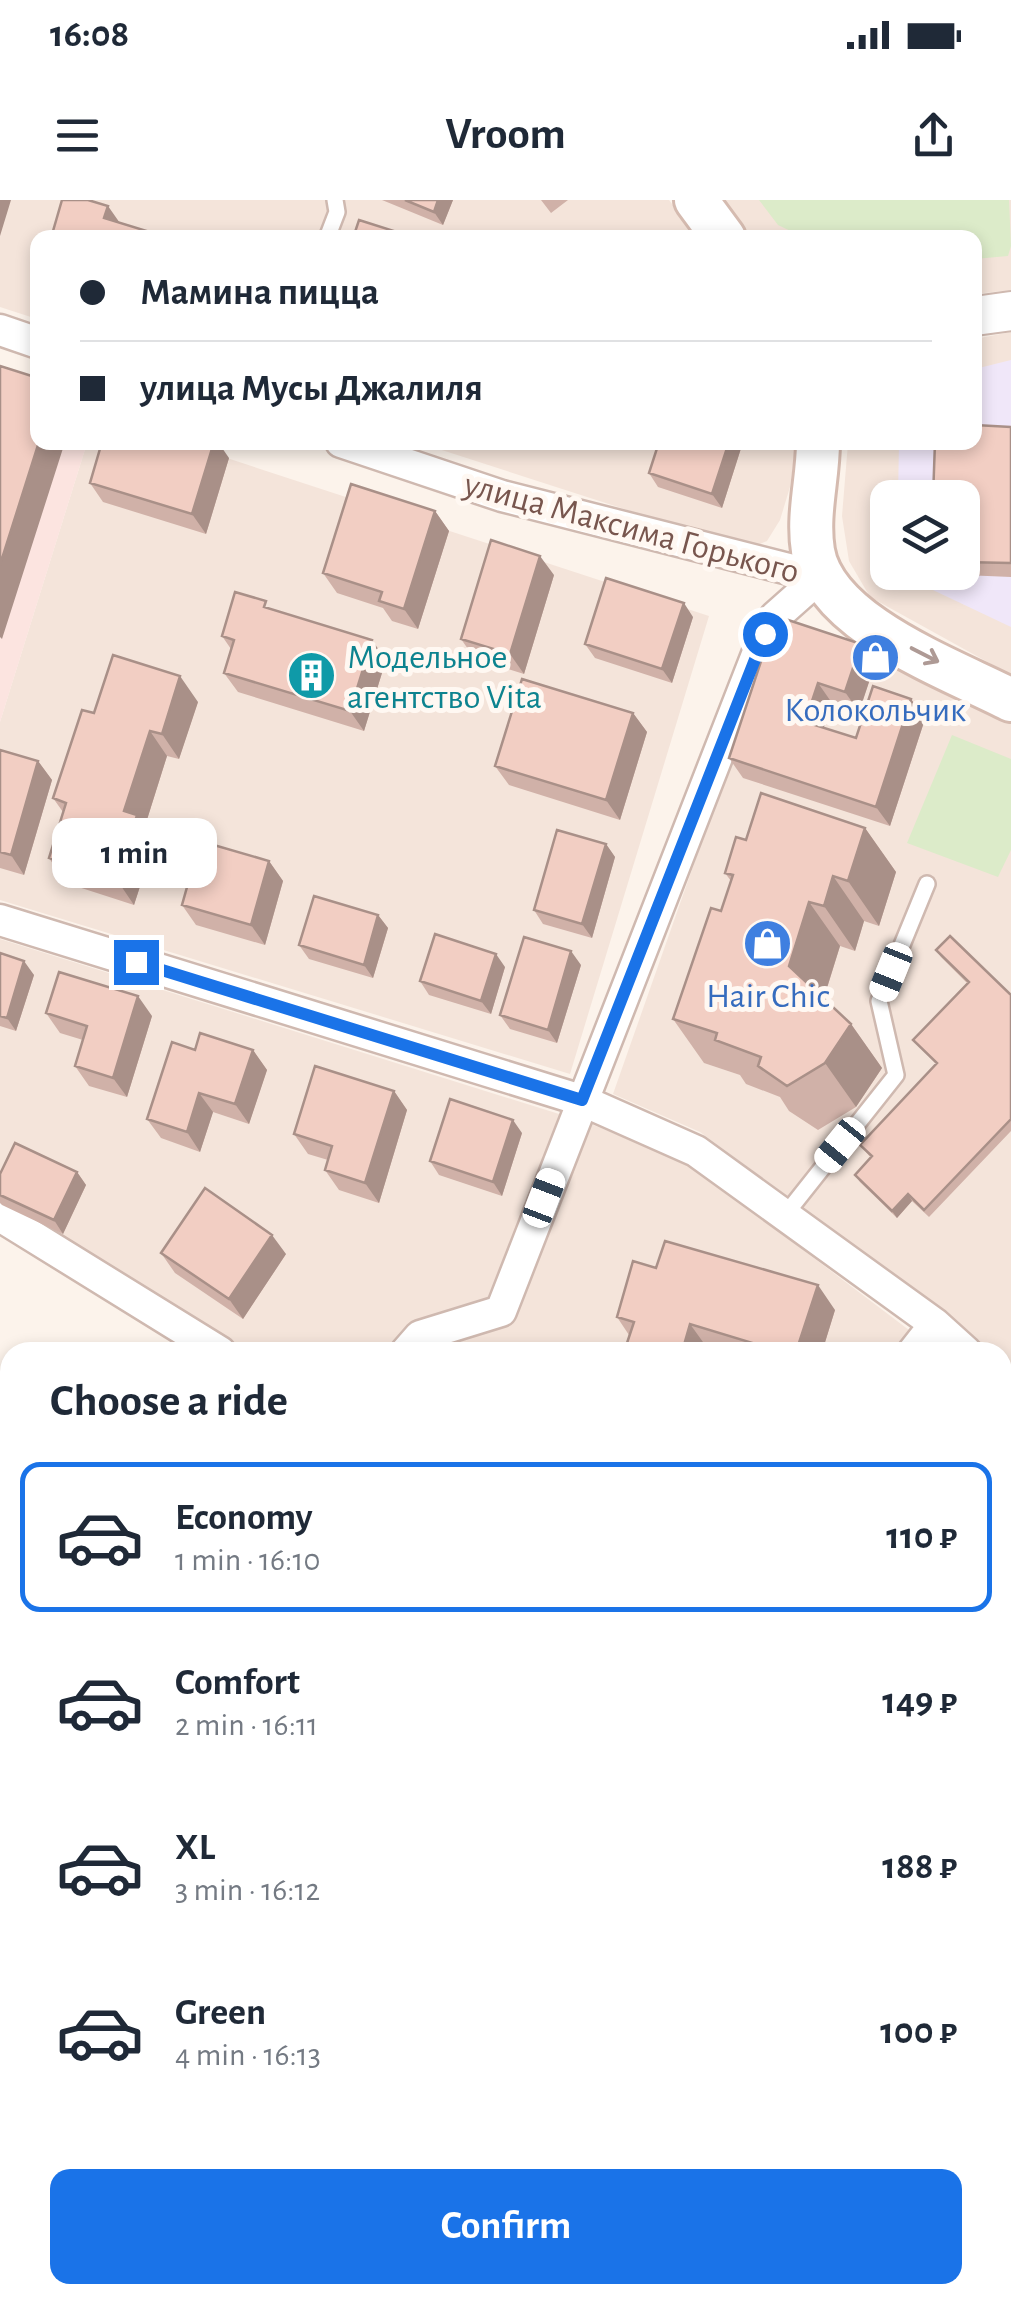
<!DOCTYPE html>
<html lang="en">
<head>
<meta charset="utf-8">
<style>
  body { margin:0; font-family:"Alegreya Sans",sans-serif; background:#f6f6f7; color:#1f2937; height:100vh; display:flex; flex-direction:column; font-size:38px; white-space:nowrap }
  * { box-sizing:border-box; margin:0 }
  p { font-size:32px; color:#747a83 }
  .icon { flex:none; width:55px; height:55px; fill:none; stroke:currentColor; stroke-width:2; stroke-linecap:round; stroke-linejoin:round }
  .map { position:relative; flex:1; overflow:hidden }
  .sheet { position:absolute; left:0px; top:1142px; width:1012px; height:962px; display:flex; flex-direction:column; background:#fff; border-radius:30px 30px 0 0; box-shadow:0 5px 15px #0003 }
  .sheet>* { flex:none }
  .banner { position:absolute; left:30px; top:30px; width:952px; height:220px; border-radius:20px; box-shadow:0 5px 15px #0003; display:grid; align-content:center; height:220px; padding:0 50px; background:#fff }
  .buttons { position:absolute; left:870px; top:280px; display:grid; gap:20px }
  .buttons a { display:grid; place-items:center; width:110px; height:110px; border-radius:20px; background:#fff; box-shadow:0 5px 15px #0003; font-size:50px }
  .end { position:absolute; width:45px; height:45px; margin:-22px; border:12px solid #1a73e8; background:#fff; box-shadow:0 0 0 5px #fff }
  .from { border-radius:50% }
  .bubble { position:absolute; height:70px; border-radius:20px; background:#fff; box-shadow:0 5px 15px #0003; font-size:32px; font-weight:700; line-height:70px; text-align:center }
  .car { position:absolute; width:30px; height:60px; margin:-30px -15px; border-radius:12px; box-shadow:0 0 8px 2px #0007; background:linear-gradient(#fff 24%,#345 0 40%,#fff 0 76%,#345 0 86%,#fff 0) }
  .banner b { display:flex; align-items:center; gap:35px; height:95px; font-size:38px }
  .banner b+b { border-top:2px solid #e0e1e3 }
  .banner i { width:25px; height:25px; background:#1f2937 }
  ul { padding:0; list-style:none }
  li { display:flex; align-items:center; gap:30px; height:150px; margin:0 20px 15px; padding:0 30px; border:5px solid transparent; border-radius:20px }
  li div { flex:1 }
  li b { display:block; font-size:38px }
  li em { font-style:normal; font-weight:700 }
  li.on { border-color:#1a73e8 }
  li>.icon { width:90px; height:90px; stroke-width:1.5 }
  h2 { padding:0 50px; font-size:45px; line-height:120px }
  .action { display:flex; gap:20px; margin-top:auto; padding:20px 50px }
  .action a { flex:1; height:115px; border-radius:20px; background:#1a73e8; color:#fff; font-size:40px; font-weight:700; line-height:115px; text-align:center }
  .status { display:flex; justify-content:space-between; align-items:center; height:70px; padding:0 50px; background:#fff; direction:ltr }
  .status svg { height:28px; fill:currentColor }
  header { display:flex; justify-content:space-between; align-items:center; height:130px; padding:0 50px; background:#fff; font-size:45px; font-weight:700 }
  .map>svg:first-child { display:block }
  .residential { fill:#f4e4da; fill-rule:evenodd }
  .commercial { fill:#fce4e0 }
  .education { fill:#f0e7f9 }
  .green { fill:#dcebc9 }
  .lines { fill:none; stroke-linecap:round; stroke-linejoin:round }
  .service-casing { stroke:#cfb9b0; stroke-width:20 }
  .minor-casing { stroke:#cfb9b0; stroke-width:35 }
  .tertiary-casing { stroke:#cfb9b0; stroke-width:42 }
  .secondary-casing { stroke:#d5bbb0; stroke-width:48 }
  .service { stroke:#fff; stroke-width:15 }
  .minor { stroke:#fff; stroke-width:30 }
  .tertiary { stroke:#fff; stroke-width:38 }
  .secondary { stroke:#fff; stroke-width:42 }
  .wall { fill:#d0b1a8 }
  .shaded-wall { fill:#a99088 }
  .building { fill:#f2cec3; stroke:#a99088; stroke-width:2.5 }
  .oneway { stroke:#ae9a95 }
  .route { stroke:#1a73e8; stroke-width:12 }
  .labels { text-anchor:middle; stroke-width:10; stroke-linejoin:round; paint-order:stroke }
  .street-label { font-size:35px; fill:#78564e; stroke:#fff8f2 }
  .culture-label { font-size:35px; fill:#0d838f; stroke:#fff8f2; text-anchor:start }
  .shop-label { font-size:35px; fill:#366cbe; stroke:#fff8f2 }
</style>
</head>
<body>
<div class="status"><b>16:08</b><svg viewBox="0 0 49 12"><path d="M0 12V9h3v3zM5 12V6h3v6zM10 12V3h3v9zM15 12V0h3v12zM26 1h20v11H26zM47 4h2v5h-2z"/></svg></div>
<header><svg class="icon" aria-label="menu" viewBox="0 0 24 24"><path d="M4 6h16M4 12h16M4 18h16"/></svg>Vroom<svg class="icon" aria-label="share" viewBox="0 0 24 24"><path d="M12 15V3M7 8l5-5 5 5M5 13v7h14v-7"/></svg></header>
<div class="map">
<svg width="1011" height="2104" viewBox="0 0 1011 2104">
  <rect width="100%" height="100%" fill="#fcf3eb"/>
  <path class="residential" d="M0 0H669L697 37 38 38 37 119 0 107Z
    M715 0H1011V90L975 94V38L743 37Z
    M1011 132V475L870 397 849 361 842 316 848 243 975 242V139ZM888 298H962V372H888Z
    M87 243H181L709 416 570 874 0 700V522Z
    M420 243H796L790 287 780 320 767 341 748 349Z
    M783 429 961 492 1011 519V1173L1003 1165 1002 1152H989L949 1115 700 932 613 894 714 607Z
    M0 739 591 924 691 965 938 1152H239L0 1006Z
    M1002 1212 1011 1220V1825L1002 1815Z"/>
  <path class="commercial" d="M0 186 38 242 87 243 0 522Z"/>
  <path class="education" d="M1011 160V427L897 373 962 372V298L898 297 899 243 975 242V169Z"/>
  <path class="green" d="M759 0H1009L1011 46 1008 56 975 59V38L803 37 778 25Z
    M952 535 1011 559V650L998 677 907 643Z
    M0 1327 10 1330V2095H1002L1003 1940 1011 1952V2104H0Z"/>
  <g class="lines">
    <defs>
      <path id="service" d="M327 38 337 12 335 0
        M785 1015 896 875 879 801 927 684"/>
      <path id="minor" d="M0 130 38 143
        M341 242 502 296 820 377
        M0 720 581 900 696 951 935 1124 966 1152
        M0 1016 220 1152
        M406 1152 420 1136 501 1111 765 434 775 417 820 377
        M913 1152 935 1124
        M1002 1187 1011 1195
        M1002 1840 1011 1851"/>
      <path id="tertiary" d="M975 116 1011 111"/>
      <path id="secondary" d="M696 0 724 38
        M818 242C818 279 807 314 813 351 825 424 951 469 1011 500"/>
    </defs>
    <use href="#service" class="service-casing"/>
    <use href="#minor" class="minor-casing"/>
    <use href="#tertiary" class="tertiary-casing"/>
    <use href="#secondary" class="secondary-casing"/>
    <use href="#service" class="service"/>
    <use href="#minor" class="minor"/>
    <use href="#tertiary" class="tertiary"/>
    <use href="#secondary" class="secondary"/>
  </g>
  <path class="wall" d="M382 0H453L443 25Z
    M541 0H568L551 13Z
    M1011 227V377L940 374 939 372H962V298Z
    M743 242 722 308 658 287 649 273Z
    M229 258 206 334 103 302 90 283Z
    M435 311 449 331 418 429 392 421 383 408 337 393 323 373Z
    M554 375 524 474 475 459 461 439Z
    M272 410 386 460 364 531 238 492 224 473 231 449 222 436Z
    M693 417 672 483 595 458 585 444Z
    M861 444 875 464 859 512 832 503 823 528 856 538 911 499 925 519 890 626 743 578 729 558Z
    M198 502 179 559 167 556 145 626 155 640 134 705 66 683 49 658 63 612 53 598 94 513Z
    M633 513 647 532 620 620 509 585 495 566Z
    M0 550 38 561 52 580 24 675 0 668Z
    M865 628 896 672 879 726 864 721 855 751 840 746 824 798 851 824 882 868 856 907 818 930 789 911 780 897 746 884 740 875 704 863 673 819 721 711 731 681 725 673 746 640Z
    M606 644 615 657 592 738 543 724 534 710Z
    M269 661 283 681 265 745 196 725 182 705Z
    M378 715 388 728 373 778 309 759 299 745Z
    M936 750 1011 795V931L929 1017 912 1001 897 1018 860 982 855 975 871 958 860 945 936 864 913 840 967 783 941 757Z
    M0 753 34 775 16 831 0 826Z
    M581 765 557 843 510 829 500 815Z
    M505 767 491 814 429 795 420 781Z
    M46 813 152 816 127 897 89 886 75 866 83 840 60 833Z
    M195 850H253L267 870 249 924 213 912 200 952 161 938 147 919Z
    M394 891 407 910 379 1003 339 990 325 970 328 960 308 954 294 934Z
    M522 933 502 996 439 975 430 961Z
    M77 972 86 985 63 1034 2 1005 0 1003V974Z
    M161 1053 286 1054 243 1119 175 1073Z
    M656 1068 835 1110 822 1152H718L708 1149 707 1152H624L629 1135 617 1117Z
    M1011 1383V1527L1002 1519V1393Z"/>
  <path class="shaded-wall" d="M0 0H11L0 36Z
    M438 0H453L443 25 434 12Z
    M108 6 122 26 104 18Z
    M39 242H65L2 439 0 437V365Z
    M214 242H218L229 258 206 334 192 314Z
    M729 242H743L722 308 712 294Z
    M435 311 449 331 418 429 404 409Z
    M540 356 554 375 524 474 510 454Z
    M684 403 693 417 672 483 662 469Z
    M372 440 386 460 364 531 350 511Z
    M861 444 875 464 859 512 845 492Z
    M180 476 198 502 179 559 162 534Z
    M818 483 832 503 819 542 805 522Z
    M911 499 925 519 890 626 876 607Z
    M633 513 647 532 620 620 606 600Z
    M150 531 167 556 145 626 155 640 134 705 117 680 124 611Z
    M38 561 52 580 24 675 11 655Z
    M865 628 896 672 879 726 848 681Z
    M606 644 615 657 592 738 582 724Z
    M269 661 283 681 265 745 251 725Z
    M833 676 864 721 855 751 824 706Z
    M809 702 840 746 820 810 789 766Z
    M378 715 388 728 373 778 364 765Z
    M571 751 581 765 557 843 548 830Z
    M496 754 505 767 491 814 481 801Z
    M24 761 34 775 16 831 7 818Z
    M138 796 152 816 127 897 113 878Z
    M851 824 882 868 856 907 825 863Z
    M253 850 267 870 249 924 235 904Z
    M394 891 407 910 379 1003 365 983Z
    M199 893 213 912 200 952 187 932Z
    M513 920 522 933 502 996 493 982Z
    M77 972 86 985 63 1034 54 1020Z
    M908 994 912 1001 897 1018 892 1011Z
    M272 1035 286 1054 243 1119 229 1099Z
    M818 1085 835 1110 822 1152H796Z
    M690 1124 708 1149 707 1152H682Z
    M1011 1270V1294L1005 1301 1002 1298V1280Z
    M1011 1497V1523L1002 1511V1506Z"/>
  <path class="building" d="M62 0H88L108 6 104 18 150 32 148 38H51Z
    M405 0H438L434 12Z
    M359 20 394 31 393 38H353Z
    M332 32 349 38H330Z
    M0 166 38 178V242H39L0 365Z
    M975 225 1011 227V363L962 362V298H933L935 242H975Z
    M102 242H214L192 314 90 283Z
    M659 242H729L712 294 649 273Z
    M351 284 435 311 404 409 379 401 382 392 323 373Z
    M491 340 540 356 510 454 461 439Z
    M606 378 684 403 662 469 585 444Z
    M235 392 266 401 264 407 372 440 350 511 224 473 234 440 222 436Z
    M776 416 861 444 845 492 818 483 805 522 856 538 873 486 911 499 876 607 729 558Z
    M113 455 180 476 162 534 150 531 124 611 137 615 117 680 49 658 66 603 53 598 82 510 94 513Z
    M522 479 633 513 606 600 495 566Z
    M0 550 38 561 11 655 0 652Z
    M761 593 865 628 848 681 833 676 824 706 809 702 789 766 851 824 825 863 787 886 758 866 761 857 715 840 717 833 673 819 711 708 721 711 733 675 725 673 736 637 746 640Z
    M557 630 606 644 582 724 534 710Z
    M200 641 269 661 251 725 182 705Z
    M314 696 378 715 364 765 299 745Z
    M435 734 496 754 481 801 420 781Z
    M950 736 1011 795V919L924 1010 908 994 892 1011 855 975 872 956 860 945 937 863 913 840 969 782 936 750Z
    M524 737 571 751 548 830 500 815Z
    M0 753 24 761 7 818 0 816Z
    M59 772 138 796 113 878 75 866 87 826 46 813Z
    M200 833 253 850 235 904 199 893 187 932 147 919 172 842 195 850Z
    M315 866 394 891 365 983 325 970 332 946 294 934Z
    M450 899 513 920 493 982 430 961Z
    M15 943 77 972 54 1020 0 995V974Z
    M205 988 272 1035 229 1099 161 1053Z
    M665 1041 818 1085 796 1152H782L690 1124 682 1152H624L634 1122 617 1117 633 1061 656 1068Z
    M1002 1252 1011 1260V1270L1002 1280Z
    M1011 1383V1497L1002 1506V1393Z"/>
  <defs><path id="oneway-shaft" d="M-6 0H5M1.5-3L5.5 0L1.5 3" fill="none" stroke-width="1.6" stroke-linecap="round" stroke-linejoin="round" transform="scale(2.5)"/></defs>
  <use class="oneway" href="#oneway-shaft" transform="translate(925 455) rotate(27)"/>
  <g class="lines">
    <path class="route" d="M136 762 582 900 765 434"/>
  </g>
  <defs>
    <symbol id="shop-disc" viewBox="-11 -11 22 22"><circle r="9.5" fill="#3f7fe0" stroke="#fff8f2"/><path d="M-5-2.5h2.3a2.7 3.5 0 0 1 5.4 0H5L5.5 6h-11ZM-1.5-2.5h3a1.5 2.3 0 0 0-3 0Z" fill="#fff"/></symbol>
    <symbol id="building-disc" viewBox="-11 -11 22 22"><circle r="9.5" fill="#0f9aa8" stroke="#fff8f2"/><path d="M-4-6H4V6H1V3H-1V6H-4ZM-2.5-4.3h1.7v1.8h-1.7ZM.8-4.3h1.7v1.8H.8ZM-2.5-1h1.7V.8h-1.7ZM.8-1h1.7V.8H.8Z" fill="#fff"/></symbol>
  </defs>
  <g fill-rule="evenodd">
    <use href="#shop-disc" x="848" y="430" width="55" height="55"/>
    <use href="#building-disc" x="284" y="448" width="55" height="55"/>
    <use href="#shop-disc" x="740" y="716" width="55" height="55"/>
  </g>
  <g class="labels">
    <g class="street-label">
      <text transform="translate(632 327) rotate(15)" y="12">улица Максима Горького</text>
    </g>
    <g class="culture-label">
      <text x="347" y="468">Модельное<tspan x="347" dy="40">агентство Vita</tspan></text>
    </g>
    <g class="shop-label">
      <text x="875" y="521">Колокольчик</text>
      <text x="768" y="807">Hair Chic</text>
    </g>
  </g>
</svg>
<div class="buttons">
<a><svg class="icon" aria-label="layers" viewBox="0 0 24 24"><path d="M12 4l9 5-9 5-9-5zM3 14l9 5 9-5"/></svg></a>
</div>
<i class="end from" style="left:765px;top:434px"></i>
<i class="end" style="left:136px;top:762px"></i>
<div class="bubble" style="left:52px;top:618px;width:165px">1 min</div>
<i class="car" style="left:891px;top:772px;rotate:202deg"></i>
<i class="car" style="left:840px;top:945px;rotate:219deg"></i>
<i class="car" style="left:544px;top:998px;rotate:21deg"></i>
<div class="banner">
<b><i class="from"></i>Мамина пицца</b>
<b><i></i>улица Мусы Джалиля</b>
</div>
<section class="sheet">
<h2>Choose a ride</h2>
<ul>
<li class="on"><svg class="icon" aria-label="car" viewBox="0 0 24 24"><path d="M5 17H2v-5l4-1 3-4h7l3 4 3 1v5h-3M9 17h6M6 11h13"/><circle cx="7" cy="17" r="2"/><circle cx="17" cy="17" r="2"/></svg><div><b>Economy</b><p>1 min · 16:10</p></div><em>110 ₽</em></li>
<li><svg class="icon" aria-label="car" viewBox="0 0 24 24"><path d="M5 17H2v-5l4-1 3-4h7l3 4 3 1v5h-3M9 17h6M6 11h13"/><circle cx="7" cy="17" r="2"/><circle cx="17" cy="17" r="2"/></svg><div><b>Comfort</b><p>2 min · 16:11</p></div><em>149 ₽</em></li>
<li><svg class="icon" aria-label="car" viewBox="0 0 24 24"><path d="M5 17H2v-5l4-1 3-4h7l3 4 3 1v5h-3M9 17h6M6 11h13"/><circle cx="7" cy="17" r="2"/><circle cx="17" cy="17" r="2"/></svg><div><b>XL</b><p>3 min · 16:12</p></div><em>188 ₽</em></li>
<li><svg class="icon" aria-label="car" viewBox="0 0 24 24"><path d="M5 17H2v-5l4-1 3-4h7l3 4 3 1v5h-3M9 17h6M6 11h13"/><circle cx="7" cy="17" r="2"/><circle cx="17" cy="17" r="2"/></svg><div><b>Green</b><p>4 min · 16:13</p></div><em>100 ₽</em></li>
</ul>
<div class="action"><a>Confirm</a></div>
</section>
</div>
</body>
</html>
